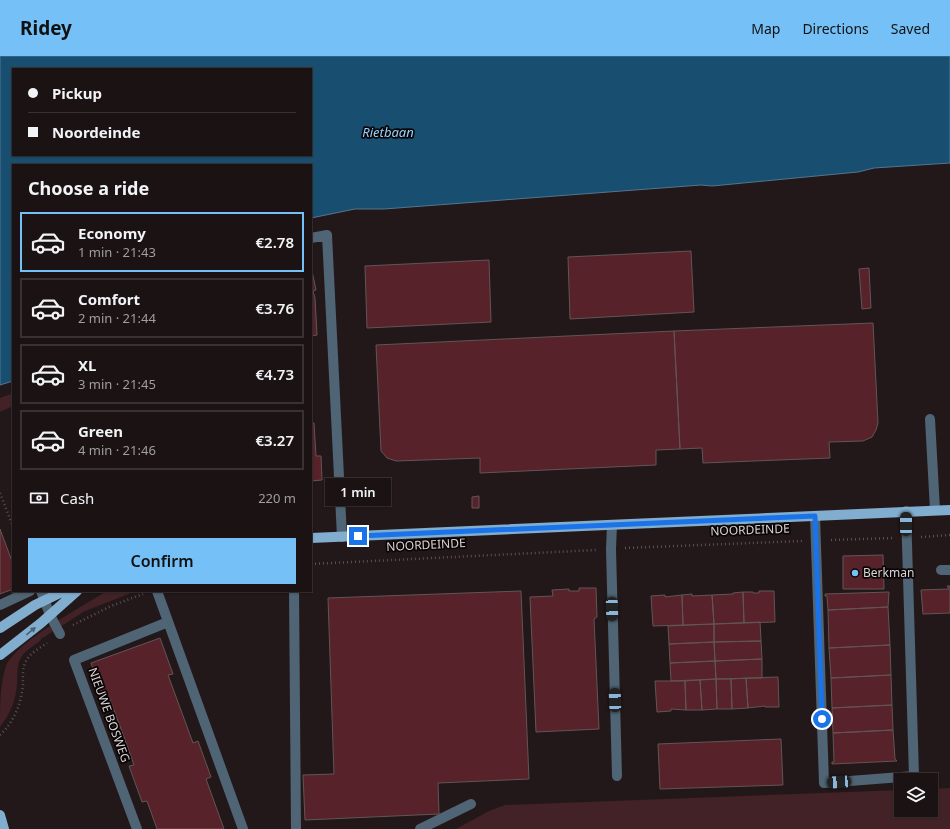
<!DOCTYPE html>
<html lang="en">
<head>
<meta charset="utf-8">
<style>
  body { margin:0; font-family:"Noto Sans",sans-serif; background:#231b1c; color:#f1f3f6; height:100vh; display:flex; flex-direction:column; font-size:15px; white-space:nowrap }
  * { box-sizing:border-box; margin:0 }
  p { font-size:13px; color:#9f9ea0 }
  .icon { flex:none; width:22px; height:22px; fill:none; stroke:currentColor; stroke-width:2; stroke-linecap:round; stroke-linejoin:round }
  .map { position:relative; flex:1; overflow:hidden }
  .details { position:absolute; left:12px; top:108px; width:300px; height:428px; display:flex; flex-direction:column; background:#1a1213; border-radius:0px; box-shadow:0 1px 3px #0004,0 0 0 1px #383233 }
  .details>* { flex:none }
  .top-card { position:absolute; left:12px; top:12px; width:300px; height:88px; border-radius:0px; box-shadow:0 1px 3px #0004,0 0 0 1px #383233; display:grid; align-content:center; height:88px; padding:0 16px; background:#1a1213 }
  .fabs { position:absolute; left:894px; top:717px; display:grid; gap:8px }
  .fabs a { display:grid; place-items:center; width:44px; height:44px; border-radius:0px; background:#1a1213; box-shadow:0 1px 3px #0004,0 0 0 1px #383233; font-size:20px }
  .end { position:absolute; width:18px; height:18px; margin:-9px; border:5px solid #1a73e8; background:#fff; box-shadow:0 0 0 2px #fff }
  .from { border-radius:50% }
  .bubble { position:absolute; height:28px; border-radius:0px; background:#1a1213; box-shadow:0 1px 3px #0004,0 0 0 1px #383233; font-size:13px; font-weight:600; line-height:28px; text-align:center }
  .car { position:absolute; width:12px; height:24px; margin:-12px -6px; border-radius:5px; box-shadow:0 0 3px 1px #0007; background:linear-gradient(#222 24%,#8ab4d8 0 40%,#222 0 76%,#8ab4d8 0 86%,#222 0) }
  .top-card b { display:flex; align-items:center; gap:14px; height:38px; font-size:15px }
  .top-card b+b { border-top:1px solid #383233 }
  .top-card i { width:10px; height:10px; background:#f1f3f6 }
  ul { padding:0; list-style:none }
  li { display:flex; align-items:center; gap:12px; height:60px; margin:0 8px 6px; padding:0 8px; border:2px solid #383233; border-radius:0px }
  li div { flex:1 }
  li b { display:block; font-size:15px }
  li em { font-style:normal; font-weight:600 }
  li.selected { border-color:#75c0f6 }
  li>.icon { width:36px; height:36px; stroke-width:1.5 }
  h2 { padding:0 16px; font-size:18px; line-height:48px }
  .pay { display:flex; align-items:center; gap:10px; height:44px; padding:0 16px; font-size:15px }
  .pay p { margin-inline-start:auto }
  .cta { display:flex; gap:8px; margin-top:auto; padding:8px 16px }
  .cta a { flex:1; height:46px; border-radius:0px; background:#75c0f6; color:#111; font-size:16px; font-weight:600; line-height:46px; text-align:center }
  header { display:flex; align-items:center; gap:24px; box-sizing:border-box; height:56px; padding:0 20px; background:#75c0f6; color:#111 }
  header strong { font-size:19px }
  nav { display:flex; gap:22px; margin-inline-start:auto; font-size:14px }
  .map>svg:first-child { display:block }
  .green { fill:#422226 }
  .water { fill:#184e70; stroke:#53768e; fill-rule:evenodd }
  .building { fill:#58222a; stroke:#625556 }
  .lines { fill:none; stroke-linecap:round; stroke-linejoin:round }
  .path { stroke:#5b5152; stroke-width:2.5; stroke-dasharray:1 3; stroke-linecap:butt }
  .minor { stroke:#4f6474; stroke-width:10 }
  .major { stroke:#81adcf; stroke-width:10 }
  .oneway { fill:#4b6175 }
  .route { stroke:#1a73e8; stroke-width:5 }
  .poi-dot { fill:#75c0f6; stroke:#090506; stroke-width:1.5 }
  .labels { text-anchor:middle; stroke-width:3.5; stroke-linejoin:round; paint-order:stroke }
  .street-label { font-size:12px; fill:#dcd4d4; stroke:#090506 }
  .poi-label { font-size:12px; fill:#dcd4d4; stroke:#090506; text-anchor:start }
  .water-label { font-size:13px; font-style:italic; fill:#96d2ff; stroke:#090506 }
</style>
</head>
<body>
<header>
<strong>Ridey</strong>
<nav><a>Map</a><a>Directions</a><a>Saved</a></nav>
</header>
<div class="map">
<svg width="950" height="773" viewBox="0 0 950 773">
  <rect width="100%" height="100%" fill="#231819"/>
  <path class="green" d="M11 338 13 344V350L0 356V342Z
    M107 535H136L85 555 41 583V584C35 589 26 594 22 600 16 608 18 619 17 628 16 644 10 658 0 671 0 653 0 626 6 610 16 586 83 550 107 535Z
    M950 732V773H456L489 755 505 749 901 734V754H931V733Z"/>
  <path class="water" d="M0 0H950V107L874 112 858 116 712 130 701 129 384 153H355L311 162V109H13V221L11 222 13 227V325L0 329ZM13 13H311V99H13Z"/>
  <path class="building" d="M691 195 694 256 570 263 568 201Z
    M489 204 491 266 367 272 365 210Z
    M311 210 316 234 313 235 315 242 317 279 311 280Z
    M869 212 871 252 862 253 859 213Z
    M873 267 878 367 876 374 872 381 863 385 829 386 830 402 703 407 702 392 680 393 674 275Z
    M674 275 680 393 656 394V409L480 417V402L396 405 387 402 381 395 376 289Z
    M311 367H314L316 400H321L322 424 311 425Z
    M479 440V452H472V441Z
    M0 473 13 508V533L0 538Z
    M883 499 884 533H843V500Z
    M947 530H950V557L923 558 921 534 949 533Z
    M579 532H596L597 561 594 563 599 673 536 676 530 541 553 540 552 534 569 533V535H579Z
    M521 535 529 723 438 727 439 758 305 764 303 719 334 718 328 542Z
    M759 535H774L775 566 744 567 743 536H753V537H759Z
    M743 536 744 567 714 568 712 539 733 538V537Z
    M889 536 888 551 828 554 827 540H825V538Z
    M692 538V540L712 539 714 568 683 569 682 539Z
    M665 539V541L682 539 683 569 653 570 651 540Z
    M888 551 890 589 829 592 828 554Z
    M760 566 761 585 714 586V568Z
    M714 568V586L669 588 668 570Z
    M160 582 173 618 168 619 193 687 198 685 211 721 206 723 224 773H157L147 745 142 746 129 710 134 709 124 681 109 641 104 643 91 607Z
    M761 585 762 603 715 605 714 586Z
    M714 586 715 605 670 607 669 588Z
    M890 589 891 619 831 622 829 592Z
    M762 603V622L716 623 715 605Z
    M715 605 716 623 671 625 670 607Z
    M891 619 892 649 832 652 831 622Z
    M778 621 779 651H765V650L748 652 746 622Z
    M746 622 748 652 732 653 731 623Z
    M716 623H731L732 653H717Z
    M716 623 717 653 702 654 700 624Z
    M700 624 702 654H686L685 625Z
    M655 625H685L686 654 671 653V655L657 656Z
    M892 649 893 674 833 677 832 652Z
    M893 674 895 703 897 705 832 708V706H834L833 677Z
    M781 683 783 729 660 733 658 688Z"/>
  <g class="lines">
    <path class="path" d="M0 437 13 471
      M921 481 950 479
      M831 484 892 482
      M625 492 802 485
      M311 508 596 494
      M73 569 111 550 143 538
      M0 679C14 666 21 648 23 629 23 621 22 612 26 605 30 597 40 592 47 587"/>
    <path class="minor" d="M311 182 327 179 342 481
      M930 363 935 454
      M815 460 824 727 914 720 906 455
      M612 469 611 493 617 720
      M941 514H950
      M41 535 50 559 60 578
      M157 535 243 773
      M294 535 296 773
      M0 549 30 535
      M137 773 74 604 168 566
      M420 773 471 748"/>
    <path class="major" d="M311 482 950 454
      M0 572 35 549 64 535
      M0 599 41 567 77 535
      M0 759 4 773"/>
  </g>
  <defs><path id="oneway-solid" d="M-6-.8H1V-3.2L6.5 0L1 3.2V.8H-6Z"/></defs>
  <use class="oneway" href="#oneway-solid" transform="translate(31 575) rotate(-39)"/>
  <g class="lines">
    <path class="route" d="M358 480 815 460 822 663"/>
  </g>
  <circle class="poi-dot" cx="855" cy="517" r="4"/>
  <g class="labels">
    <g class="street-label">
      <text transform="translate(750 474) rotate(-2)" y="4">NOORDEINDE</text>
      <text transform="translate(426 489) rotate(-3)" y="4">NOORDEINDE</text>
      <text transform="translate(109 659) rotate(70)" y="4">NIEUWE BOSWEG</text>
    </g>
    <g class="poi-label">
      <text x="863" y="521">Berkman</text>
    </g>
    <g class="water-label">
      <text x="388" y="81">Rietbaan</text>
    </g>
  </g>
</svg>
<div class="fabs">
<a><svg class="icon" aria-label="layers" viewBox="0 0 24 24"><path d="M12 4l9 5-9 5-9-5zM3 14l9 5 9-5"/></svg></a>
</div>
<i class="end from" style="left:822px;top:663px"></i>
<i class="end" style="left:358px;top:480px"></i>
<div class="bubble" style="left:325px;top:422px;width:66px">1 min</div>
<i class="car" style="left:906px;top:468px;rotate:0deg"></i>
<i class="car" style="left:612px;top:553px;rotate:178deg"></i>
<i class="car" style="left:615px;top:644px;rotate:358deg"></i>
<i class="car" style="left:839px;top:726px;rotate:266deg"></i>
<div class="top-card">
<b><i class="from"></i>Pickup</b>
<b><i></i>Noordeinde</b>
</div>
<section class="details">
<h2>Choose a ride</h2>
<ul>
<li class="selected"><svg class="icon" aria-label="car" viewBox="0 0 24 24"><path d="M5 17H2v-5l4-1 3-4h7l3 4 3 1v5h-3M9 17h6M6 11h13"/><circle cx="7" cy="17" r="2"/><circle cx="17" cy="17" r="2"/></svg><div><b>Economy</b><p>1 min · 21:43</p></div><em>€2.78</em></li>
<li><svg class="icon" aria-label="car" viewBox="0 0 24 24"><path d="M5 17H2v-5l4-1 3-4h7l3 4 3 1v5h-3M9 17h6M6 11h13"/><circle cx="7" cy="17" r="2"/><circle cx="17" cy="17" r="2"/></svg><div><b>Comfort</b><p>2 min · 21:44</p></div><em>€3.76</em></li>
<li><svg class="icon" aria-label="car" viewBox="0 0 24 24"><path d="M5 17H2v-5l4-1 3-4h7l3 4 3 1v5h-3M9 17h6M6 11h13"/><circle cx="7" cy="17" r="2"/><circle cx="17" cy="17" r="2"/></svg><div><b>XL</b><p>3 min · 21:45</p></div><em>€4.73</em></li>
<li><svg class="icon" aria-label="car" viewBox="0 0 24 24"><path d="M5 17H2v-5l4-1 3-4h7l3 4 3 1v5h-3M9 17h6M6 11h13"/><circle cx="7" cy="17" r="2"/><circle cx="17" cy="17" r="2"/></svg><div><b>Green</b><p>4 min · 21:46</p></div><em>€3.27</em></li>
</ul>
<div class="pay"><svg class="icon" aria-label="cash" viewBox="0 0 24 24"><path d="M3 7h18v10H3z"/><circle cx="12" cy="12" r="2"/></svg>Cash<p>220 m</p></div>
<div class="cta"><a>Confirm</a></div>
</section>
</div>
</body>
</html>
